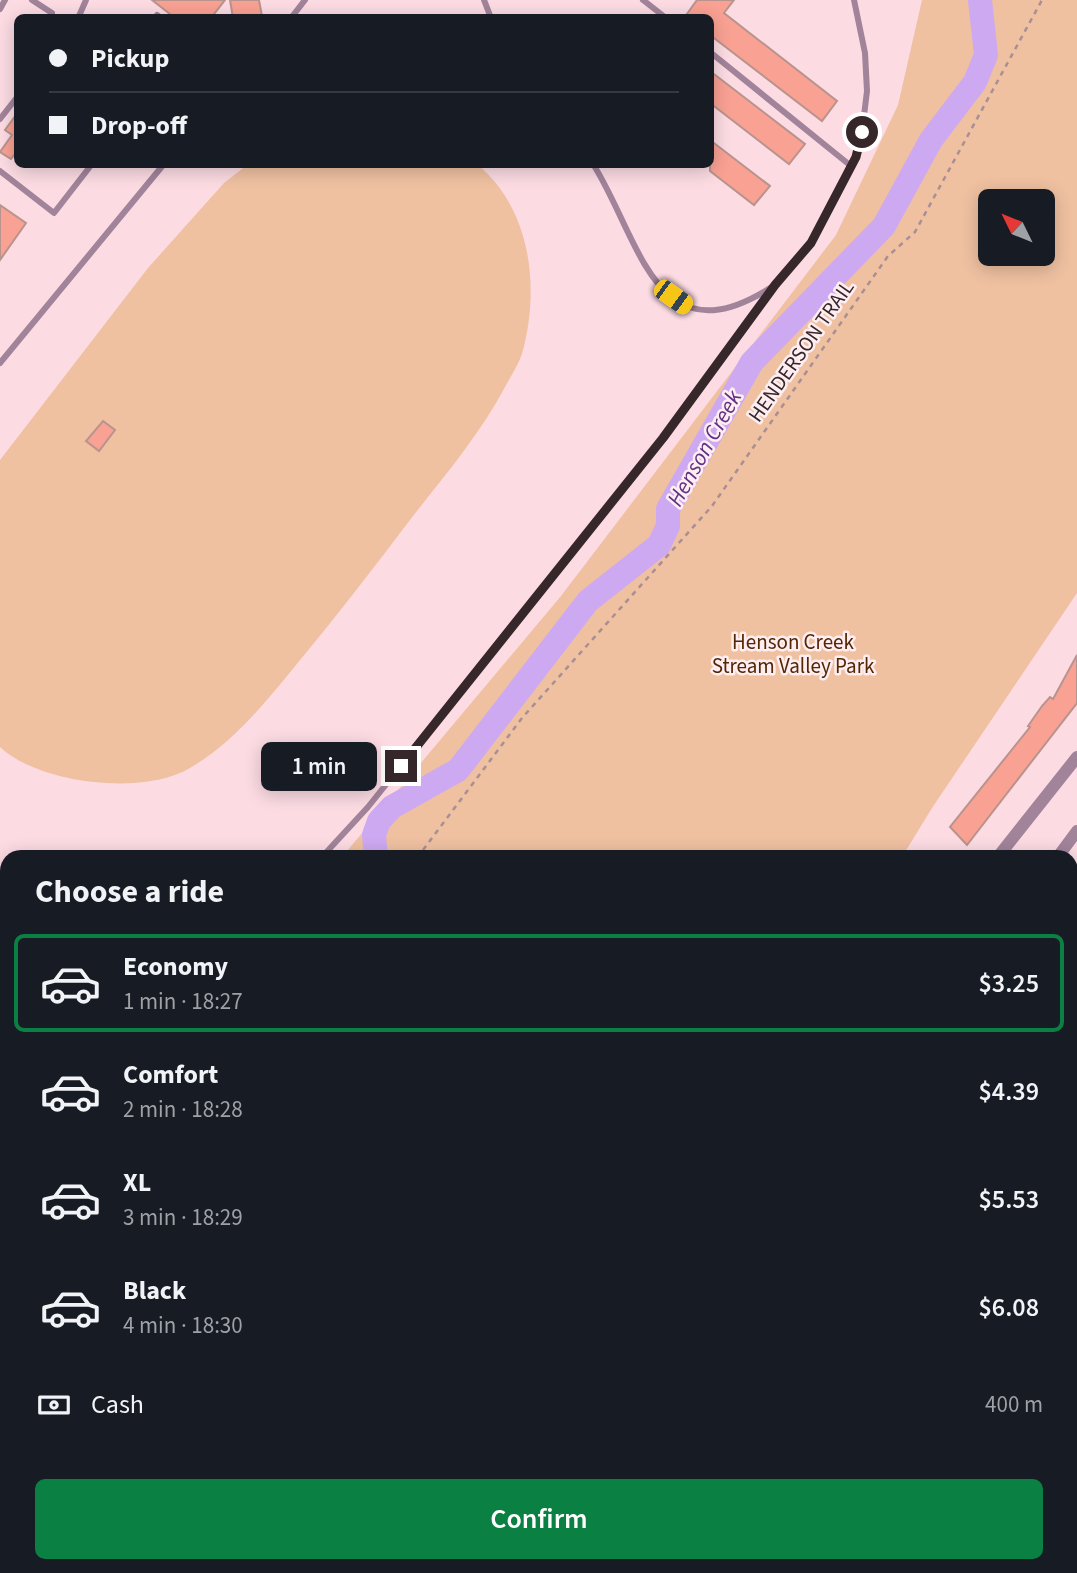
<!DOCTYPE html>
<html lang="en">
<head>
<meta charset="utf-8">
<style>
  body { margin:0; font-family:"Source Sans 3",sans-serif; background:#242831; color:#f1f3f6; height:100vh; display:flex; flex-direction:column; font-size:26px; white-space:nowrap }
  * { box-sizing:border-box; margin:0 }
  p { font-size:23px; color:#9ea1a6 }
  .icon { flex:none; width:38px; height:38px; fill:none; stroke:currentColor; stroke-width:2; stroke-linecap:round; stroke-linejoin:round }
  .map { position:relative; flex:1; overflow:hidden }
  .details { position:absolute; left:0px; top:850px; width:1078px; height:723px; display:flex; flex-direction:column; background:#171b24; border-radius:21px 21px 0 0; box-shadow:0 4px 18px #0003 }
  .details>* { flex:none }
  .top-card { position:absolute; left:14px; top:14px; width:700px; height:154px; border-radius:10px; box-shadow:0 4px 18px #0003; display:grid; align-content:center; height:154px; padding:0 35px; background:#171b24 }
  .needle { width:46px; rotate:313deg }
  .fabs { position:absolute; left:978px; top:189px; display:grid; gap:14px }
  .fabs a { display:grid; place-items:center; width:77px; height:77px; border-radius:10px; background:#171b24; box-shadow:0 4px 18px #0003; font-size:35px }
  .end { position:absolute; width:32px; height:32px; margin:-16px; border:9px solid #36272a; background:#fff; box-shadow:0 0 0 4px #fff }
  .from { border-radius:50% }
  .bubble { position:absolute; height:49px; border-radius:10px; background:#171b24; box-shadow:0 4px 18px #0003; font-size:23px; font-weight:600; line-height:49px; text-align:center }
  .car { position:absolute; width:21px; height:42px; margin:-21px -10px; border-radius:9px; box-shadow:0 0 5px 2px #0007; background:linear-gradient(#f5c518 24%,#345 0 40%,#f5c518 0 76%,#345 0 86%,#f5c518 0) }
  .top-card b { display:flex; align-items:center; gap:24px; height:66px; font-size:26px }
  .top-card b+b { border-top:2px solid #363941 }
  .top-card i { width:18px; height:18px; background:#f1f3f6 }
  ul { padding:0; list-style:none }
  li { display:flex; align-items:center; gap:21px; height:98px; margin:0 14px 10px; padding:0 21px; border:4px solid transparent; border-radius:10px }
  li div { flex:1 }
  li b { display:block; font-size:26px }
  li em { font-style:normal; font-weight:600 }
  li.on { border-color:#0b8043 }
  li>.icon { width:63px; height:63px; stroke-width:1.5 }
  h2 { padding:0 35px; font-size:32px; line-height:84px }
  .pay { display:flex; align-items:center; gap:18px; height:77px; padding:0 35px; font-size:26px }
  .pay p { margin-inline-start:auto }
  .primary-button { display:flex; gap:14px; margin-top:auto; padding:14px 35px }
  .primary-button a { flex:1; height:80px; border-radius:10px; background:#0b8043; color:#fff; font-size:28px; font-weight:600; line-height:80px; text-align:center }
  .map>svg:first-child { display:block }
  .built { fill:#fbcad6 }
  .green { fill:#efc1a1; fill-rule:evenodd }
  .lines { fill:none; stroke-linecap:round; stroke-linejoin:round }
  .river { stroke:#cda9f1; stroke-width:24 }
  .building { fill:#f9a193; stroke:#b9938d; stroke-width:2 }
  .path { stroke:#a88f95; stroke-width:2.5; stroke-dasharray:5 5; stroke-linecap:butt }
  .service { stroke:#a1839a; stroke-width:6 }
  .minor { stroke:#a1839a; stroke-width:12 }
  .route { stroke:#36272a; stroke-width:9 }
  .labels { text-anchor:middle; stroke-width:5; stroke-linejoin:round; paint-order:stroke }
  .street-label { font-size:21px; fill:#36272a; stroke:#feedf1 }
  .park-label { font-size:21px; fill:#532700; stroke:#feedf1 }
  .water-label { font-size:23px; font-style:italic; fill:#603184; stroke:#feedf1 }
</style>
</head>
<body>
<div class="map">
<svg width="1077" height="1573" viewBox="0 0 1077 1573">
  <rect width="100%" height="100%" fill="#fcdbe3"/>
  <path class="built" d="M1071 1338 1077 1343V1573H858L862 1566H1071Z"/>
  <path class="green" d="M922 0H1077V593L932 808 902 857H342L561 596 836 235 898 105ZM990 201H1043V254H990Z
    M247 165H478C532 210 540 290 522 354 518 365 511 376 505 387 480 434 446 474 413 516 375 566 336 617 296 665 265 703 233 743 190 768 144 796 39 784 0 747V460L148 268 224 183Z
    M0 978 7 979V1566H544L542 1573H0Z"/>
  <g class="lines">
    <path class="river" d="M376 858 374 835 379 821 392 807 458 770 588 601 659 545 668 526V509L752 362 884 226 931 140 975 82 986 55 980 0
      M114 1573 118 1566"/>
  </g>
  <path class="building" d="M152 0H225L211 18H175Z
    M230 0H259L262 16 233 18Z
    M697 0H734L724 13 837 101 822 121 710 35V18H684Z
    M710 71 805 144 789 164 710 103Z
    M18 112V150L11 159 0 152 12 135 5 130Z
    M710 140 770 186 754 205 710 171Z
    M0 205 26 223 0 260Z
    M103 421 115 430 99 451 86 441Z
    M1077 655V703L967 845 950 827 1030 727 1028 726 1042 706 1050 697 1053 699Z"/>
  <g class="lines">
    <path class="path" d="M417 858 522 718 712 506 888 256 915 232 1042 0
      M139 1573 143 1566"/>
    <path class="service" d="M32 0 52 13
      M484 0 491 18
      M643 0 666 18
      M0 9 5 0
      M157 15 161 18
      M79 16 86 0
      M291 18 305 0
      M710 52 851 166
      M0 119 18 96
      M593 164C640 238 655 361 770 288
      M0 171 54 213 92 164
      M0 363 164 164
      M321 858 368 807 516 622 663 438 775 285 811 243 856 157 862 132 867 91 865 53 854 0
      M0 941 7 943"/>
    <path class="minor" d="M997 858 1077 757
      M1057 858 1077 831
      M1071 918 1077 923
      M1071 1194 1077 1201
      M745 1573 748 1566"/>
  </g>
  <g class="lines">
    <path class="route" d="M401 766 663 438 775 285 811 243 856 157 862 132"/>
  </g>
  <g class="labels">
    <g class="street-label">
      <text transform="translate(801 351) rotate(-55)" y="7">HENDERSON TRAIL</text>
    </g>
    <g class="park-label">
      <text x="793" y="649">Henson Creek<tspan x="793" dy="24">Stream Valley Park</tspan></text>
    </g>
    <g class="water-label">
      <text transform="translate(704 448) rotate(-61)" y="8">Henson Creek</text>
    </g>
  </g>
</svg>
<div class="fabs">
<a><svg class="needle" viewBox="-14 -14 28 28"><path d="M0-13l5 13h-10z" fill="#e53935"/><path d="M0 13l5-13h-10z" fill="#9ea1a6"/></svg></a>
</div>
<i class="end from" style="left:862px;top:132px"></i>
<i class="end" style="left:401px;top:766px"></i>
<div class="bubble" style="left:261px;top:742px;width:116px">1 min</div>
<i class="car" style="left:673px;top:297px;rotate:126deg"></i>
<div class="top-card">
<b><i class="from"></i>Pickup</b>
<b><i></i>Drop-off</b>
</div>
<section class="details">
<h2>Choose a ride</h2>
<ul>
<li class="on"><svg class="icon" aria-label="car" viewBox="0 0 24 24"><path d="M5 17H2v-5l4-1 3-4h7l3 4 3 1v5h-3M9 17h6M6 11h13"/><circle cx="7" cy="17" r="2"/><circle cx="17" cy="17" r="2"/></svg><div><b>Economy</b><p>1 min · 18:27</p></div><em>$3.25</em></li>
<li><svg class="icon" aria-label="car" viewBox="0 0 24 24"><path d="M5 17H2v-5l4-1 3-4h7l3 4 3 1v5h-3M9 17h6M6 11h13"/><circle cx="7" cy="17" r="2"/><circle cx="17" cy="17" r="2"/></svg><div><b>Comfort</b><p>2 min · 18:28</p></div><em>$4.39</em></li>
<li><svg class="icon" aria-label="car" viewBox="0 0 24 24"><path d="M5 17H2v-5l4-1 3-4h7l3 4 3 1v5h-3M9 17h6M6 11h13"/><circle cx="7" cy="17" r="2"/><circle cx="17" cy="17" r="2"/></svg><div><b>XL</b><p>3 min · 18:29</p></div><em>$5.53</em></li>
<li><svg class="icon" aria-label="car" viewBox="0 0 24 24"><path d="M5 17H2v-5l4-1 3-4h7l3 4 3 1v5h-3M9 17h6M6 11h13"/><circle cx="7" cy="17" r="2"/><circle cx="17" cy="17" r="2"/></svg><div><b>Black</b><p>4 min · 18:30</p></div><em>$6.08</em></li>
</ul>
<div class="pay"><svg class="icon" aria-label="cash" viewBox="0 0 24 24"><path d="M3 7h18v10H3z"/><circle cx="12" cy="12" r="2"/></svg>Cash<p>400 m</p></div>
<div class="primary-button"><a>Confirm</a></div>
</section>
</div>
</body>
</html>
